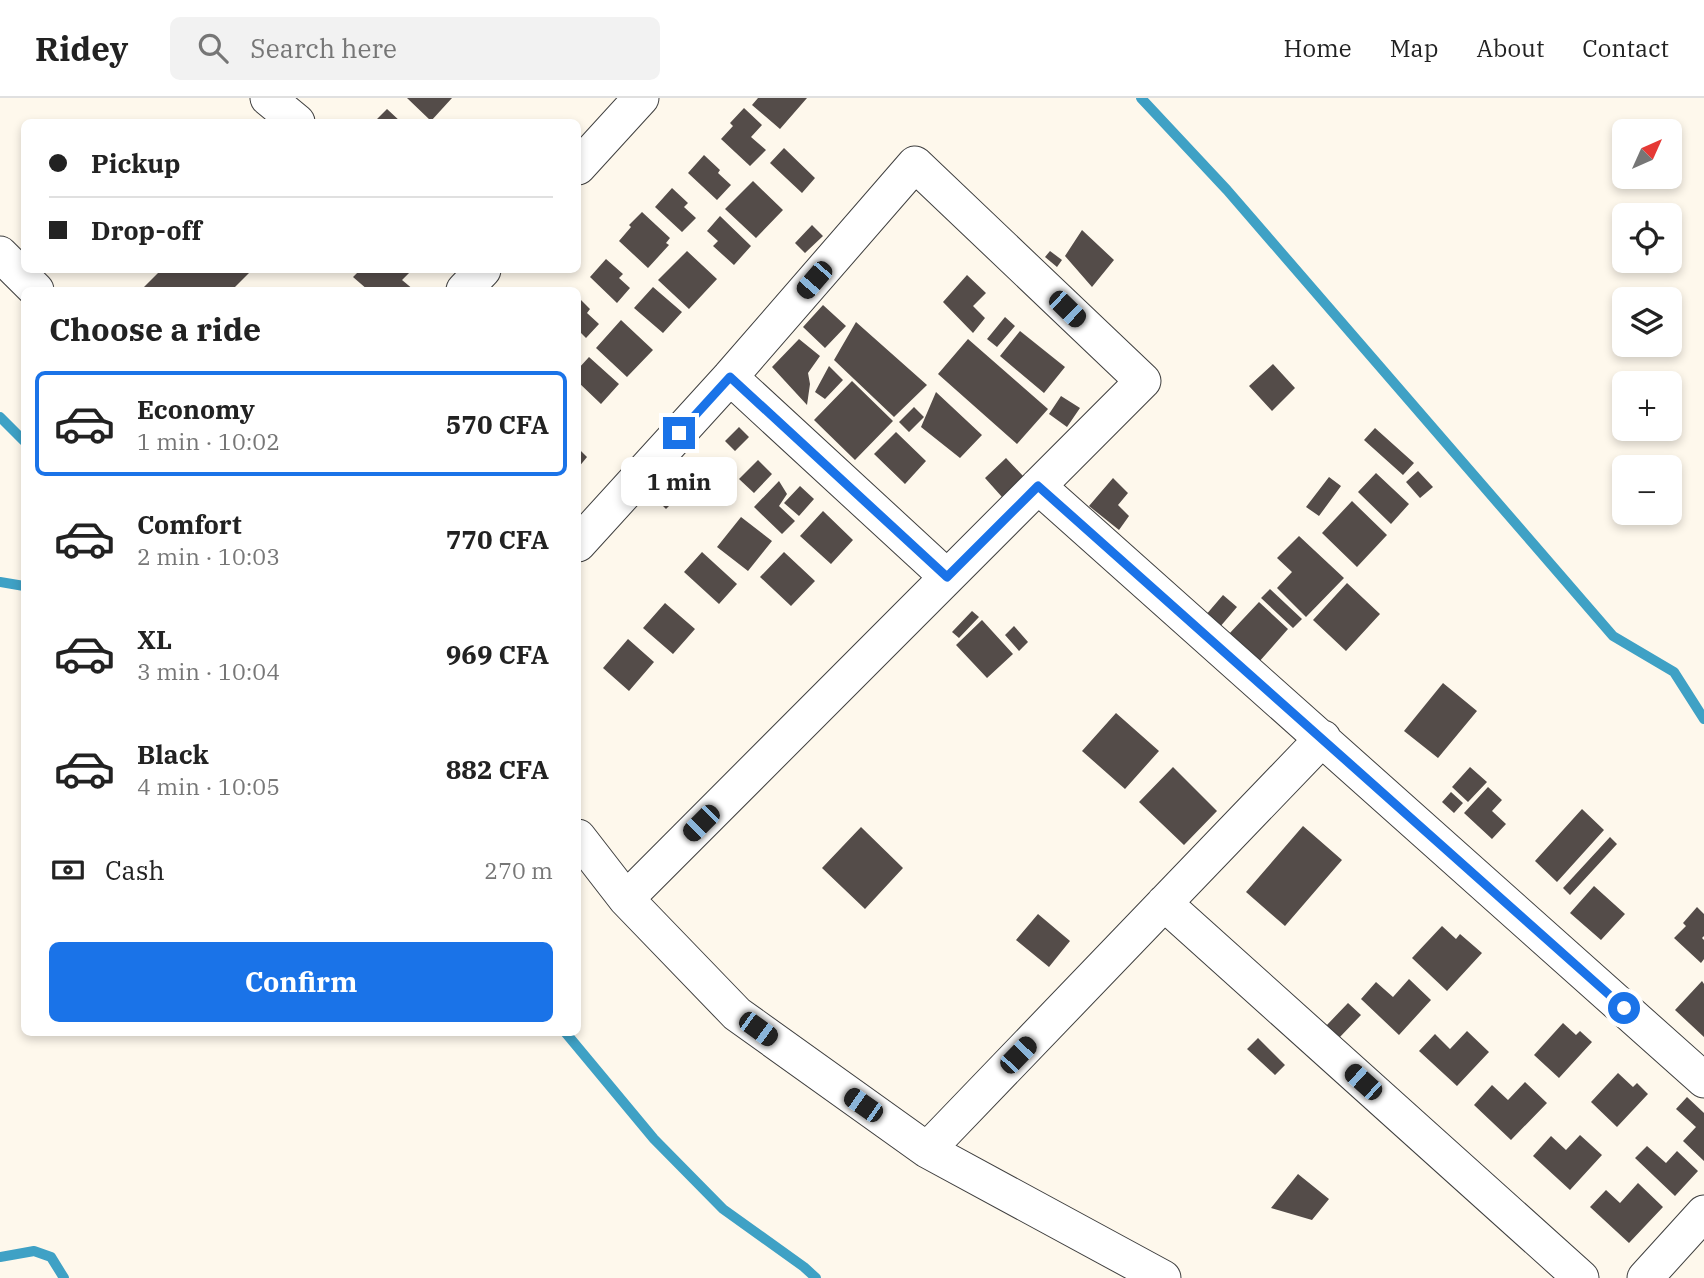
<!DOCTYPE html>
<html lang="en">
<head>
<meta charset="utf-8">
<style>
  body { margin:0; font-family:"IBM Plex Serif",serif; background:#f2f2f2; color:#222; height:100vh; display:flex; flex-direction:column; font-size:26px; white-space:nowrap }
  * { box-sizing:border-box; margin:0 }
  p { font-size:23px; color:#767676 }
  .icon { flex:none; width:38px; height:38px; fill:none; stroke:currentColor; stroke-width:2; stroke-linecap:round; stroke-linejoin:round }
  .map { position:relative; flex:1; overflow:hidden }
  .sheet { position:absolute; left:21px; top:189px; width:560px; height:749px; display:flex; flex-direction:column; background:#fff; border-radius:10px; box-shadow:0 4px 10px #0003 }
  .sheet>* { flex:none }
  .top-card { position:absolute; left:21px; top:21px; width:560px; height:154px; border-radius:10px; box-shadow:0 4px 10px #0003; display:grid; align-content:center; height:154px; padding:0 28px; background:#fff }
  .needle { width:46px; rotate:45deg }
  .tools { position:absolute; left:1612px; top:21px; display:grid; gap:14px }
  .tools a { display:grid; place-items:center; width:70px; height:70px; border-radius:10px; background:#fff; box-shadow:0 4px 10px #0003; font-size:35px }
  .end { position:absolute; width:32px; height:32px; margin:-16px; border:9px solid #1a73e8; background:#fff; box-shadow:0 0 0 4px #fff }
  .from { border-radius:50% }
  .bubble { position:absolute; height:49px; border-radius:10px; background:#fff; box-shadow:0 4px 10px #0003; font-size:23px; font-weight:800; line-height:49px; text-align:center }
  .car { position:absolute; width:21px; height:42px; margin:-21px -10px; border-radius:9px; box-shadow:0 0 5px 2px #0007; background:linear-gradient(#222 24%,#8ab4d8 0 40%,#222 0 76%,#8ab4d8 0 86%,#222 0) }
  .top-card b { display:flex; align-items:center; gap:24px; height:66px; font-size:26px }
  .top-card b+b { border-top:2px solid #e0e0e0 }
  .top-card i { width:18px; height:18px; background:#222 }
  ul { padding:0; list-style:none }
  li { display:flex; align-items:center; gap:21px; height:105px; margin:0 14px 10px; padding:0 14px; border:4px solid transparent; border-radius:10px }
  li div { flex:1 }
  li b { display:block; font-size:26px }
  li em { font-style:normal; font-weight:800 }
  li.on { border-color:#1a73e8 }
  li>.icon { width:63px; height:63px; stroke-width:1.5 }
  h2 { padding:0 28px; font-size:32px; line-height:84px }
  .pay { display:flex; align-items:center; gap:18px; height:77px; padding:0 28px; font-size:26px }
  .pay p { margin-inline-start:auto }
  .cta { display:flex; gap:14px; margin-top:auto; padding:14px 28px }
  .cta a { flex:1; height:80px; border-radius:10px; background:#1a73e8; color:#fff; font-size:28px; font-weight:800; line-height:80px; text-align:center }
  header { display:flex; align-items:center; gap:42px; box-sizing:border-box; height:98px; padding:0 35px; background:#fff; border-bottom:2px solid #e0e0e0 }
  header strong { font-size:33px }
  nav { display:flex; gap:38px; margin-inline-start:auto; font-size:24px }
  .search { width:490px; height:63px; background:#f2f2f2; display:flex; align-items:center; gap:18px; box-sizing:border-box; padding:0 24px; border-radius:10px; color:#767676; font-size:26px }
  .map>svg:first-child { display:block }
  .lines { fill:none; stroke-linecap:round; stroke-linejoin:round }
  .stream { stroke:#3fa1c5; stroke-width:10 }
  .building { fill:#544c49 }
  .minor-casing { stroke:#3f3f3f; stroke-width:37 }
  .minor { stroke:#fff; stroke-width:35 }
  .route { stroke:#1a73e8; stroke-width:9 }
</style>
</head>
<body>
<header>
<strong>Ridey</strong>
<div class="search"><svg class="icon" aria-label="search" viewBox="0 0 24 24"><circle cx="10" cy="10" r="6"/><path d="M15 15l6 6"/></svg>Search here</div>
<nav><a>Home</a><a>Map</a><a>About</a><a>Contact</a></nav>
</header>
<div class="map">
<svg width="1704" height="1180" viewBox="0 0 1704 1180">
  <rect width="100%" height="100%" fill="#fef8ec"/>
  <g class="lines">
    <path class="stream" d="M1141 0 1227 92 1613 538 1674 574 1704 621
      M0 319 24 343
      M0 484 24 488
      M565 934 654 1041 723 1111 804 1169 816 1180
      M0 1159 34 1153 51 1159 64 1180"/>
  </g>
  <path class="building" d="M407 0H452L431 23Z
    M758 0H807L780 31 752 7Z
    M744 10 762 27 751 39 766 52 750 68 721 41 733 28 730 25Z
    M387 11 401 24H374Z
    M784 50 815 80 802 95 770 65Z
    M704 57 720 72 718 75 731 87 717 102 688 75Z
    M753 83 783 112 756 140 725 111Z
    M672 90 688 105 684 109 696 120 682 134 655 109Z
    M642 114 670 140 666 145 669 147 648 170 619 143 631 129 629 127Z
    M720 118 751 148 734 167 713 148 718 143 707 133Z
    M812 127 823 138 805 155 795 145Z
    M1082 132 1114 162 1092 189 1065 158Z
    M687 153 717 181 689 211 658 182Z
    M1050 153 1062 162 1057 169 1045 159Z
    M606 161 623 176 619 180 630 190 617 205 590 179Z
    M161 172H245L249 175 232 192H141Z
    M360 172H412L402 182 414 192H368L353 179Z
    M967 177 986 195 973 208 985 220 973 235 943 204Z
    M653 189 682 214 663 235 634 210Z
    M578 199 590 211 587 215 599 226 586 240 578 232Z
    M823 207 846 228 825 250 803 229Z
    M1005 219 1015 228 997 249 987 241Z
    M621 222 653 252 627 279 596 250Z
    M856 224 927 287 894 319 834 262Z
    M1020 233 1065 269 1044 295 1000 258Z
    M799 241 820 258 808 275 810 286 807 307 772 269Z
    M968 241 1048 311 1017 346 938 276Z
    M589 259 619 286 601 306 578 284V271Z
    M1273 266 1295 290 1272 313 1249 288Z
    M829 268 843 282 825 301 815 294Z
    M852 283 893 323 855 362 814 322Z
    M936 294 982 337 960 360 921 329Z
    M1061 298 1080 310 1067 329 1049 316Z
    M914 309 924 319 909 334 899 324Z
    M739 329 749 339 735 353 725 343Z
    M1375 330 1414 365 1403 377 1364 342Z
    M896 334 926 363 905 386 874 356Z
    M578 350 587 359 578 370Z
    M1006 360 1023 378 1002 399 985 380Z
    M758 362 772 376 754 395 739 381Z
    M1418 373 1433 389 1420 400 1406 384Z
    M662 374 682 395 666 411 645 390Z
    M1376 375 1409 406 1391 426 1358 394Z
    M1329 379 1341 388 1319 418 1306 409Z
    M1113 380 1128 395 1118 407 1129 418 1119 432 1089 408Z
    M779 383 787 396 779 408 795 423 782 436 754 409Z
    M800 388 814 401 799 418 784 405Z
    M1352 403 1387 437 1357 469 1322 435Z
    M823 413 853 442 831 466 800 438Z
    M741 419 772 443 748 473 717 449Z
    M1299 438 1344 480 1306 519 1277 490 1292 474 1277 460Z
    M702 454 737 486 719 506 684 474Z
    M784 454 815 483 791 508 760 479Z
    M1347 485 1380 516 1346 553 1313 522Z
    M1270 491 1302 521 1293 530 1261 500Z
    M1223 497 1237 509 1219 530 1205 518Z
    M1259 504 1288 531 1258 565 1228 537Z
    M665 505 695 531 673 556 643 530Z
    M972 513 979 519 959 540 952 534Z
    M982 522 1013 556 987 580 956 547Z
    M1014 528 1028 544 1019 553 1005 537Z
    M628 541 654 564 629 593 603 570Z
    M1443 585 1477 613 1438 660 1404 633Z
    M1116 615 1159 653 1125 691 1082 653Z
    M1173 669 1217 713 1184 747 1139 704Z
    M1470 669 1487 684 1468 704 1452 689Z
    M1488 689 1502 702 1492 713 1506 726 1492 741 1464 715Z
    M1451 694 1463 705 1454 715 1442 704Z
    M1582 711 1604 732 1557 784 1535 763Z
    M1303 728 1342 762 1285 828 1246 794Z
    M861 729 903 770 865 811 822 770Z
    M1610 739 1617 746 1570 797 1563 790Z
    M1594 788 1625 816 1601 842 1570 815Z
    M1697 809 1704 816V838L1702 840 1704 842V861L1701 865 1674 840 1686 828 1683 825Z
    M1038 816 1070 843 1049 869 1016 842Z
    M1442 828 1456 841 1460 836 1482 855 1447 893 1412 860Z
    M1409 881 1431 902 1399 937 1361 901 1376 884 1393 899Z
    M1702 883 1704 886V939L1675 912Z
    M1348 905 1361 917 1339 940 1326 928Z
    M1563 925 1576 937 1580 933 1592 944 1559 980 1534 957Z
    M1467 933 1489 954 1457 988 1419 953 1435 936 1450 951Z
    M1258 940 1285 967 1275 977 1247 951Z
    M1618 975 1633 989 1637 985 1648 996 1617 1029 1591 1004Z
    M1525 984 1547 1005 1511 1042 1474 1007 1492 987 1508 1002Z
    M1687 999 1704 1015V1063L1683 1043 1696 1029 1676 1011Z
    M1580 1037 1602 1057 1570 1092 1533 1058 1551 1038 1566 1052Z
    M1647 1048 1666 1065 1677 1053 1698 1073 1675 1098 1635 1060Z
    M1298 1076 1329 1101 1312 1122 1271 1110Z
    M1638 1085 1663 1109 1629 1145 1590 1109 1606 1092 1620 1105Z"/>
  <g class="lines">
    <defs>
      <path id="minor" d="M268 0 297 24
        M578 69 641 0
        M0 156 36 192
        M464 192 483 172
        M730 279 947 479
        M1038 388 1704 982
        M578 446 730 279 915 66 1143 283 626 801
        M578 739 626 801 737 916 927 1052 1163 1180
        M1164 805 1581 1180
        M927 1052 1323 640
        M1645 1180 1704 1115"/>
    </defs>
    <use href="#minor" class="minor-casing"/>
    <use href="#minor" class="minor"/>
  </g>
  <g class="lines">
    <path class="route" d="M679 335 730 279 947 479 1038 388 1624 910"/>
  </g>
</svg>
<div class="tools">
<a><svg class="needle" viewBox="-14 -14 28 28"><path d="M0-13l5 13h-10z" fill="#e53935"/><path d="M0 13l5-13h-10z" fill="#767676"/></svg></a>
<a><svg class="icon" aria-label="locate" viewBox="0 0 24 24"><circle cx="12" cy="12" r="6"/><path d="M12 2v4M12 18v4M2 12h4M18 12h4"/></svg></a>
<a><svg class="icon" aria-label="layers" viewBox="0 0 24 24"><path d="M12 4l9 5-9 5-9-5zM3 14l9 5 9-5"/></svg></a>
<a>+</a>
<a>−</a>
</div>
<i class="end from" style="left:1624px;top:910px"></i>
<i class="end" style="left:679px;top:335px"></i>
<div class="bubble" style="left:621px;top:359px;width:116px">1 min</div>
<i class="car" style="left:814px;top:182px;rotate:221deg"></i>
<i class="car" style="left:1067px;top:211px;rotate:134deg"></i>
<i class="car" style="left:701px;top:725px;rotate:225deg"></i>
<i class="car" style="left:758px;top:931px;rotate:126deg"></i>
<i class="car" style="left:1018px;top:957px;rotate:44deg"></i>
<i class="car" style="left:1363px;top:984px;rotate:312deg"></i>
<i class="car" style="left:863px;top:1007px;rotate:305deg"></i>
<div class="top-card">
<b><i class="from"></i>Pickup</b>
<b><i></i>Drop-off</b>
</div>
<section class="sheet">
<h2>Choose a ride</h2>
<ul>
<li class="on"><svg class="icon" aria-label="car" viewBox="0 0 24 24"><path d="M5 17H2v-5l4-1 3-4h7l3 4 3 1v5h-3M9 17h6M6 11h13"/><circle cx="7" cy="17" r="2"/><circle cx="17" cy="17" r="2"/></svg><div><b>Economy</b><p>1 min · 10:02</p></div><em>570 CFA</em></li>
<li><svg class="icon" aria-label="car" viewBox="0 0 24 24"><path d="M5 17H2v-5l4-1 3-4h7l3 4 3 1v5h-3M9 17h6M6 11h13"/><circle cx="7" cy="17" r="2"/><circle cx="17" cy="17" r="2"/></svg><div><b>Comfort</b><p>2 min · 10:03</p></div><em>770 CFA</em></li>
<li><svg class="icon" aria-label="car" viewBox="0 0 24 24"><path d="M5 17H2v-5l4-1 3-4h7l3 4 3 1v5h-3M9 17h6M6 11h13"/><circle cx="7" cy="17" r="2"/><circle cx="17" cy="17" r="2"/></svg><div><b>XL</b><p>3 min · 10:04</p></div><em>969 CFA</em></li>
<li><svg class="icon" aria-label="car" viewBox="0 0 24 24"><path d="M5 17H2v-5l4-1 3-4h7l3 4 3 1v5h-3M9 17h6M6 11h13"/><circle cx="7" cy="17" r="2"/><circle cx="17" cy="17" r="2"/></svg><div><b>Black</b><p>4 min · 10:05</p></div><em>882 CFA</em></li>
</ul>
<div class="pay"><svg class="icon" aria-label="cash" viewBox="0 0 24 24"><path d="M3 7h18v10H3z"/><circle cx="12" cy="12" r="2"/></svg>Cash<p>270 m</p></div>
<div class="cta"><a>Confirm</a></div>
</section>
</div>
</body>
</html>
